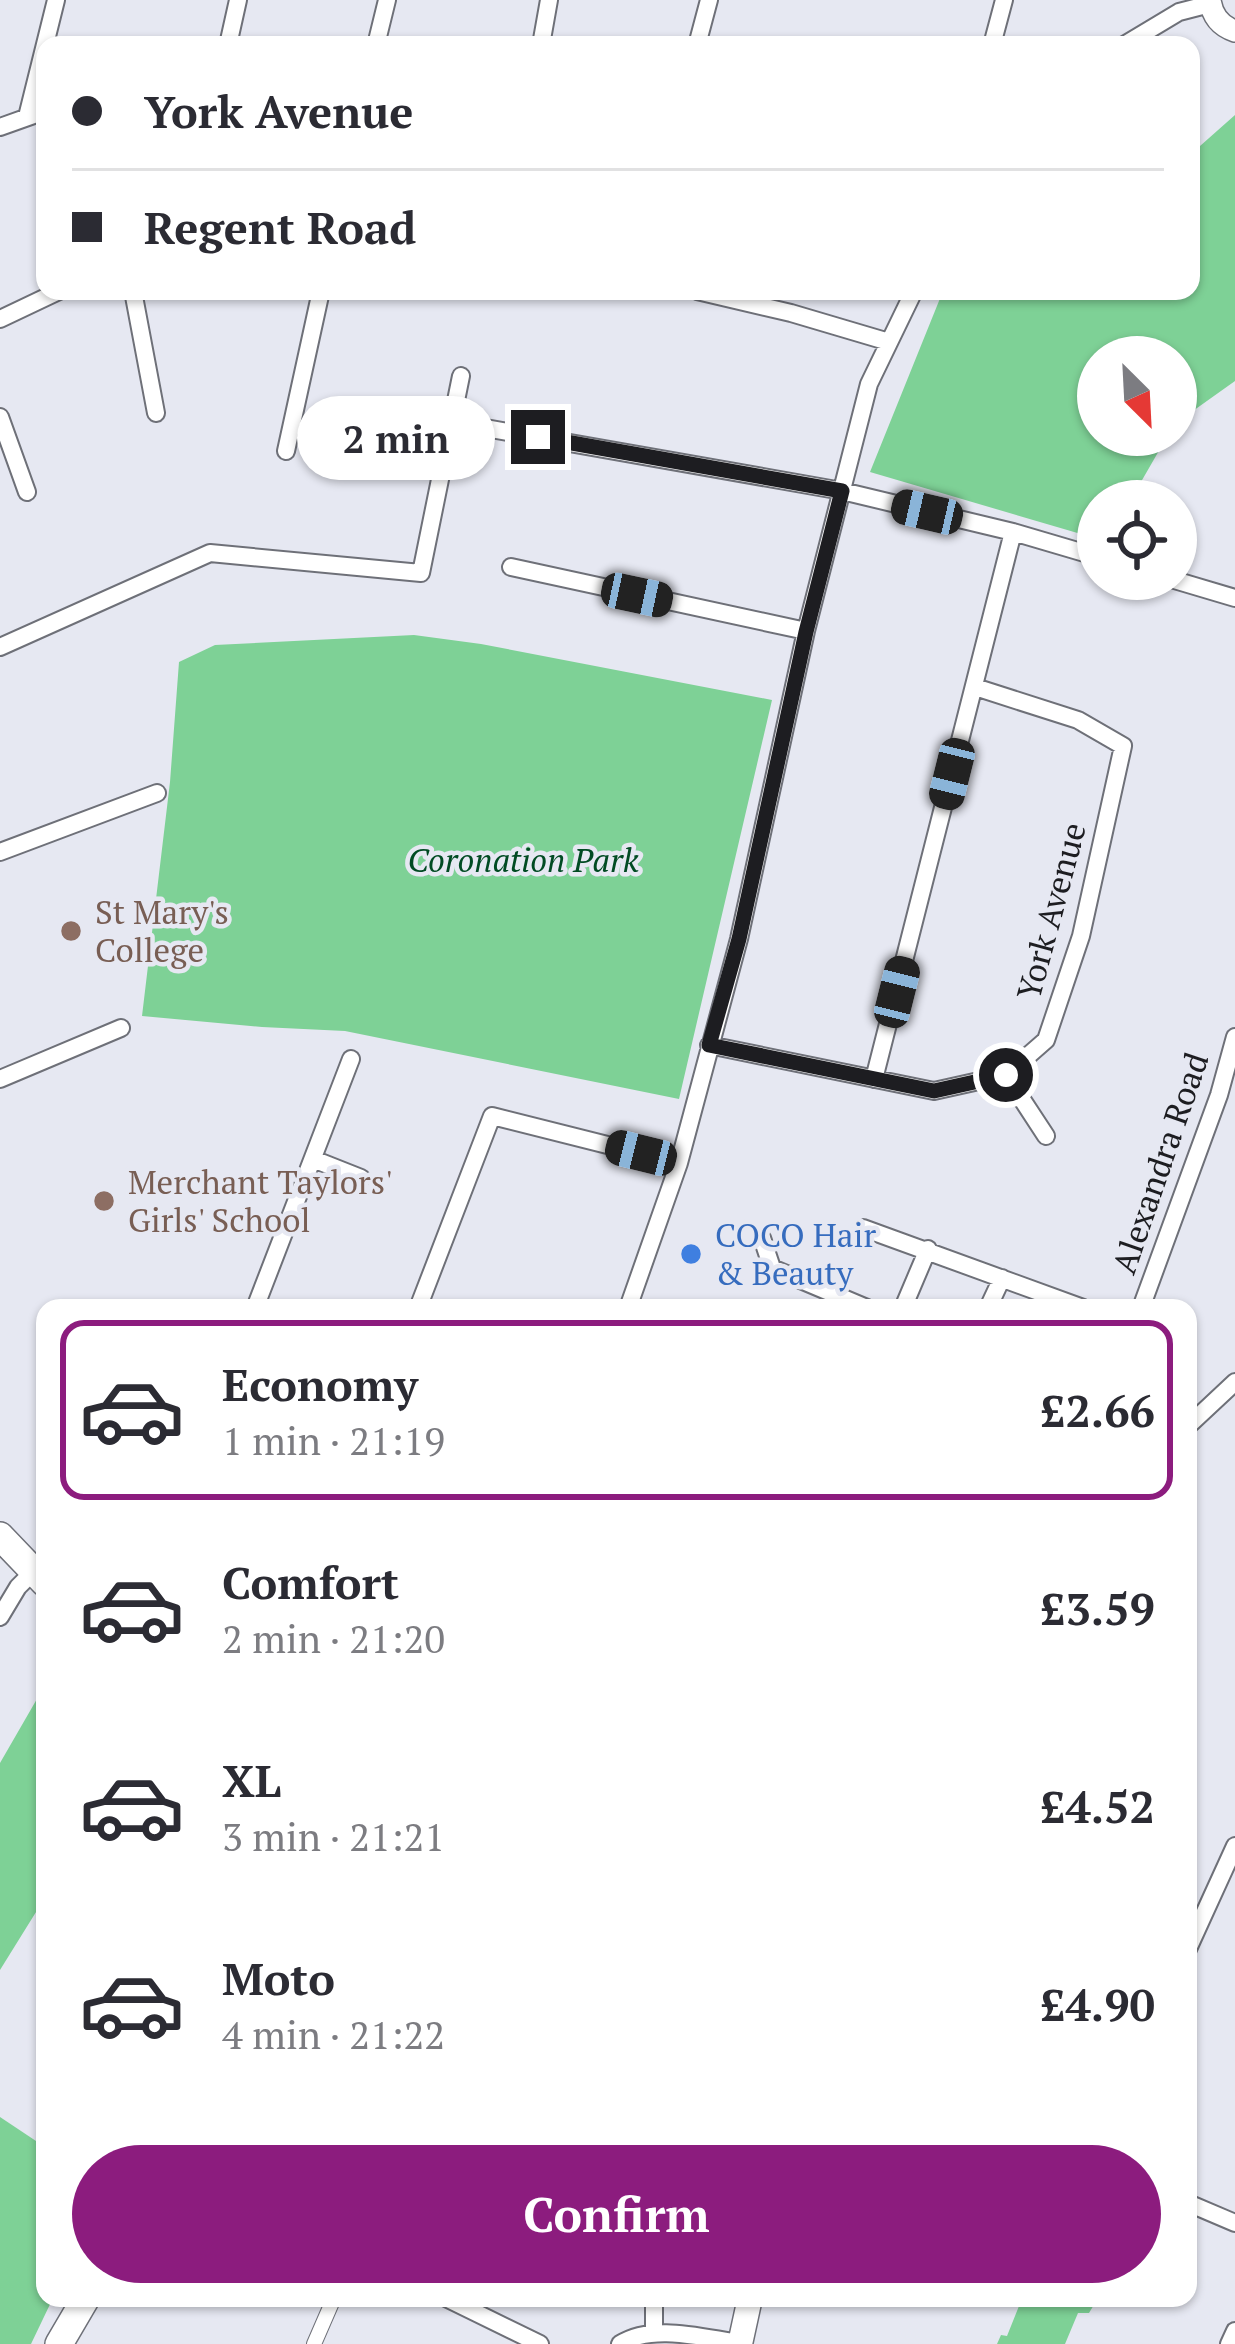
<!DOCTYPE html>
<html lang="en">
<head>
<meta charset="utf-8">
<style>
  body { margin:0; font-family:"PT Serif",serif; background:#f7f7f7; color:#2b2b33; height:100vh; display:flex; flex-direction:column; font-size:45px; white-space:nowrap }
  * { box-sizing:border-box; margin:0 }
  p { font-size:39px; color:#7c7c81 }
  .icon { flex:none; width:66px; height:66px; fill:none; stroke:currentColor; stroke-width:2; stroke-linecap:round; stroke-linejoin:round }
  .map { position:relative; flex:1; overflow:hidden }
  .drawer { position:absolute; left:36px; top:1299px; width:1161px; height:1008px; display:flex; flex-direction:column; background:#fff; border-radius:24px; box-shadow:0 3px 9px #0004 }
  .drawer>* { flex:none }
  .guide { position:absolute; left:36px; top:36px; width:1164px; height:264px; border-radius:24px; box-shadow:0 3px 9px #0004; display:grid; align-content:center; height:264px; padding:0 36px; background:#fff }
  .needle { width:78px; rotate:156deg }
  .tools { position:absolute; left:1077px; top:336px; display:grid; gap:24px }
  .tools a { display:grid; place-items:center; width:120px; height:120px; border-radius:50%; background:#fff; box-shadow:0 3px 9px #0004; font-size:60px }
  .end { position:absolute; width:54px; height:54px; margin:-27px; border:15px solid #1d1d21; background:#fff; box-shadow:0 0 0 6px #fff }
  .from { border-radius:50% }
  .bubble { position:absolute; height:84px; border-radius:42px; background:#fff; box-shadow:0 3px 9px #0004; font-size:39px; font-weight:600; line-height:84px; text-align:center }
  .car { position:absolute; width:36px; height:72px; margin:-36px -18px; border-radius:15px; box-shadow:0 0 9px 3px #0007; background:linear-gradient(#222 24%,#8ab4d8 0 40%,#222 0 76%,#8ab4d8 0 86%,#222 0) }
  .guide b { display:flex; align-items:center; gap:42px; height:114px; font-size:45px }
  .guide b+b { border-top:3px solid #e1e1e2 }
  .guide i { width:30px; height:30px; background:#2b2b33 }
  ul { padding:21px 0 0; list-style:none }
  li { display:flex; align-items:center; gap:36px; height:180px; margin:0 24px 18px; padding:0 12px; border:6px solid transparent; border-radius:24px }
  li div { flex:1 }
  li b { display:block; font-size:45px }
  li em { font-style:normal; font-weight:600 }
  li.selected { border-color:#8c1c7e }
  li>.icon { width:108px; height:108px; stroke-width:1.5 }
  .button { display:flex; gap:24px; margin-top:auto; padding:24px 36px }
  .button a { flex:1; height:138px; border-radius:72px; background:#8c1c7e; color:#fff; font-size:48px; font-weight:600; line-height:138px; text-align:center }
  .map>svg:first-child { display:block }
  .green { fill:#7ed196 }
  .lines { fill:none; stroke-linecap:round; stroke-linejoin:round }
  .pedestrian-casing { stroke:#6e7078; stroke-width:16 }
  .minor-casing { stroke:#6e7078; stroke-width:20 }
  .tertiary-casing { stroke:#6e7078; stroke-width:24 }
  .secondary-casing { stroke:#6e7078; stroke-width:27 }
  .trunk-casing { stroke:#6e7078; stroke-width:30 }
  .pedestrian { stroke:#fff; stroke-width:14 }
  .minor { stroke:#fff; stroke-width:16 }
  .tertiary { stroke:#fff; stroke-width:21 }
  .secondary { stroke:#fff; stroke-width:24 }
  .trunk { stroke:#fff; stroke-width:27 }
  .route { stroke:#1d1d21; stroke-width:15 }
  .education-dot { fill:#8d6e63; stroke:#e6e8f2; stroke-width:4.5 }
  .shop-dot { fill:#3f7fe0; stroke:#e6e8f2; stroke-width:4.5 }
  .labels { text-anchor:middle; stroke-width:9; stroke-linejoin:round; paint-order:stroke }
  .park-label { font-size:33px; font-style:italic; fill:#014b23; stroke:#e6e8f2 }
  .street-label { font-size:33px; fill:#1d1d21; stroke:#e6e8f2 }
  .education-label { font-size:33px; fill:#785e54; stroke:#e6e8f2; text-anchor:start }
  .shop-label { font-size:33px; fill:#366cbe; stroke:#e6e8f2; text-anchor:start }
</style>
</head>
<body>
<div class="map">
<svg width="1235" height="2344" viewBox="0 0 1235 2344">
  <rect width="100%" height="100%" fill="#e6e8f2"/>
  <path class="green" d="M1235 115V381L1176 423V357H1098V435H1168L1130 501H1098V539L870 472 943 291H1191V154Z
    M414 635 481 644 772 700 679 1099 345 1031 262 1027 142 1016 170 782 179 662 215 645Z
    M45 1685V1906L41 1904 0 1970V1763Z
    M0 2117 45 2147V2298H53L31 2344H0Z
    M1042 2298H1098L1089 2313H1078L1065 2344H997L1001 2335 1007 2336 1021 2301 1037 2307Z"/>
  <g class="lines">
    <defs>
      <path id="pedestrian" d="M314 2344 334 2298"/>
      <path id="minor" d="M228 45 238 0
        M376 45 387 0
        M541 45 549 0
        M697 45 709 0
        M992 45 1004 0
        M1124 45 1179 12 1210 4
        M27 117 56 0
        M0 127 45 111
        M133 291 156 413
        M697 291 791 313 889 342
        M0 319 59 291
        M0 417 27 492
        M451 422 842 491 1013 532 1098 557
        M286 451 321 291
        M511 567 806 631
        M1171 579 1235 598
        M0 647 210 553 421 573 461 376
        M0 852 157 793
        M709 1045 934 1091 1006 1075 1046 1040 1081 936 1123 746 1078 720 975 687
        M1006 1075 1046 1136
        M0 1079 121 1028
        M874 1079 1013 532
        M313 1159 361 1178
        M863 1228 1083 1308
        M762 1238 772 1268 867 1308
        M255 1308 351 1059
        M418 1308 492 1116 679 1163
        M628 1308 679 1163 739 939 806 631 869 384 914 291
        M903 1308 928 1249
        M988 1308 1002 1278
        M1141 1308 1219 1095 1235 1037
        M1188 1426 1235 1382
        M0 1617 18 1587 34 1571
        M1188 1949 1235 1846
        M1188 2203 1235 2223
        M446 2298 540 2344
        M654 2298V2333
        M620 2344C653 2323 703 2338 740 2343
        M1229 2344 1235 2331"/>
      <path id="tertiary" d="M1210 0C1212 15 1220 26 1235 31"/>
      <path id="secondary" d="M740 2344 750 2298"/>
      <path id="trunk" d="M0 1536 45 1583
        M59 2344 86 2298"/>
    </defs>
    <use href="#pedestrian" class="pedestrian-casing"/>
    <use href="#minor" class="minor-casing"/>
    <use href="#tertiary" class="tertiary-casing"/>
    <use href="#secondary" class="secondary-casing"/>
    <use href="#trunk" class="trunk-casing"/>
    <use href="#pedestrian" class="pedestrian"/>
    <use href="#minor" class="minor"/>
    <use href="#tertiary" class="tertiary"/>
    <use href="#secondary" class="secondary"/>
    <use href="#trunk" class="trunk"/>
  </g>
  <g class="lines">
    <path class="route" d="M538 437 842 491 806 632 739 939 709 1045 934 1091 1006 1075"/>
  </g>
  <g class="education-dot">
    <circle cx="71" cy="931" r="12"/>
    <circle cx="104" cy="1201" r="12"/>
  </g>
  <circle class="shop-dot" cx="691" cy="1254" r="12"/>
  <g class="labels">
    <g class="park-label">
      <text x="523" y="872">Coronation Park</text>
    </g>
    <g class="street-label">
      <text transform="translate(1051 911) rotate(-75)" y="12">York Avenue</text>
      <text transform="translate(1160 1163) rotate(-71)" y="12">Alexandra Road</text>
    </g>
    <g class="education-label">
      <text x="95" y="924">St Mary's<tspan x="95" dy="38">College</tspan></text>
      <text x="128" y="1194">Merchant Taylors'<tspan x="128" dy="38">Girls' School</tspan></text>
    </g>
    <g class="shop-label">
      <text x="715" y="1247">COCO Hair<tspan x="715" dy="38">&amp; Beauty</tspan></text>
    </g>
  </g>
</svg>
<div class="tools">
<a><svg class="needle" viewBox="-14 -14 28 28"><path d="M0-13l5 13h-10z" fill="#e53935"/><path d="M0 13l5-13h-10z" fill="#7c7c81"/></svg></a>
<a><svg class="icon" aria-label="locate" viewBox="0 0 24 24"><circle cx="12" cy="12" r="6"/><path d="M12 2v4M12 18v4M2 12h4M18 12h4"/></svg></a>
</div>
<i class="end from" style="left:1006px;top:1075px"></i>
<i class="end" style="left:538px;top:437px"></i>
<div class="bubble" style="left:297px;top:396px;width:198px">2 min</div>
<i class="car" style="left:927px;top:512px;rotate:283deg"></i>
<i class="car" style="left:637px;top:595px;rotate:102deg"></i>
<i class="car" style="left:952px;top:774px;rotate:194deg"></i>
<i class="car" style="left:897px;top:992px;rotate:14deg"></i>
<i class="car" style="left:641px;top:1153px;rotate:284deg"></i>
<div class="guide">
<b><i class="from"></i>York Avenue</b>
<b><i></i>Regent Road</b>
</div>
<section class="drawer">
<ul>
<li class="selected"><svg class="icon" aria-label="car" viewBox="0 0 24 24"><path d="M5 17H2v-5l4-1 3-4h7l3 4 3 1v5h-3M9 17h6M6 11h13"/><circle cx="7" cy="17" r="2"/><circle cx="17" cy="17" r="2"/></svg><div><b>Economy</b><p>1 min · 21:19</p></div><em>£2.66</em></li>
<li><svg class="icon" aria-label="car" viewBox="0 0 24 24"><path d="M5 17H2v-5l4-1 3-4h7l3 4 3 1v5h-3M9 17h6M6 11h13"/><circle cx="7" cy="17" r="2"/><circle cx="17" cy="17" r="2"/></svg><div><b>Comfort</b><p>2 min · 21:20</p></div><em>£3.59</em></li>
<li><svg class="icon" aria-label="car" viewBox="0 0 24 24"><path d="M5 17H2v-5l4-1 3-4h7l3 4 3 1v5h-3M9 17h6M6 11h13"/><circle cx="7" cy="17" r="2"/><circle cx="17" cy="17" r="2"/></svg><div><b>XL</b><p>3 min · 21:21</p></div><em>£4.52</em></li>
<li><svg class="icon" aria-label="car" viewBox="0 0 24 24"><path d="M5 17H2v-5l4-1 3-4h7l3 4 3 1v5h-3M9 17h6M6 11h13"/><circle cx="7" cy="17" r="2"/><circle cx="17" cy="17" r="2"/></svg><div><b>Moto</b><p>4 min · 21:22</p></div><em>£4.90</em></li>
</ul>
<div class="button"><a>Confirm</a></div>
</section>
</div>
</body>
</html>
